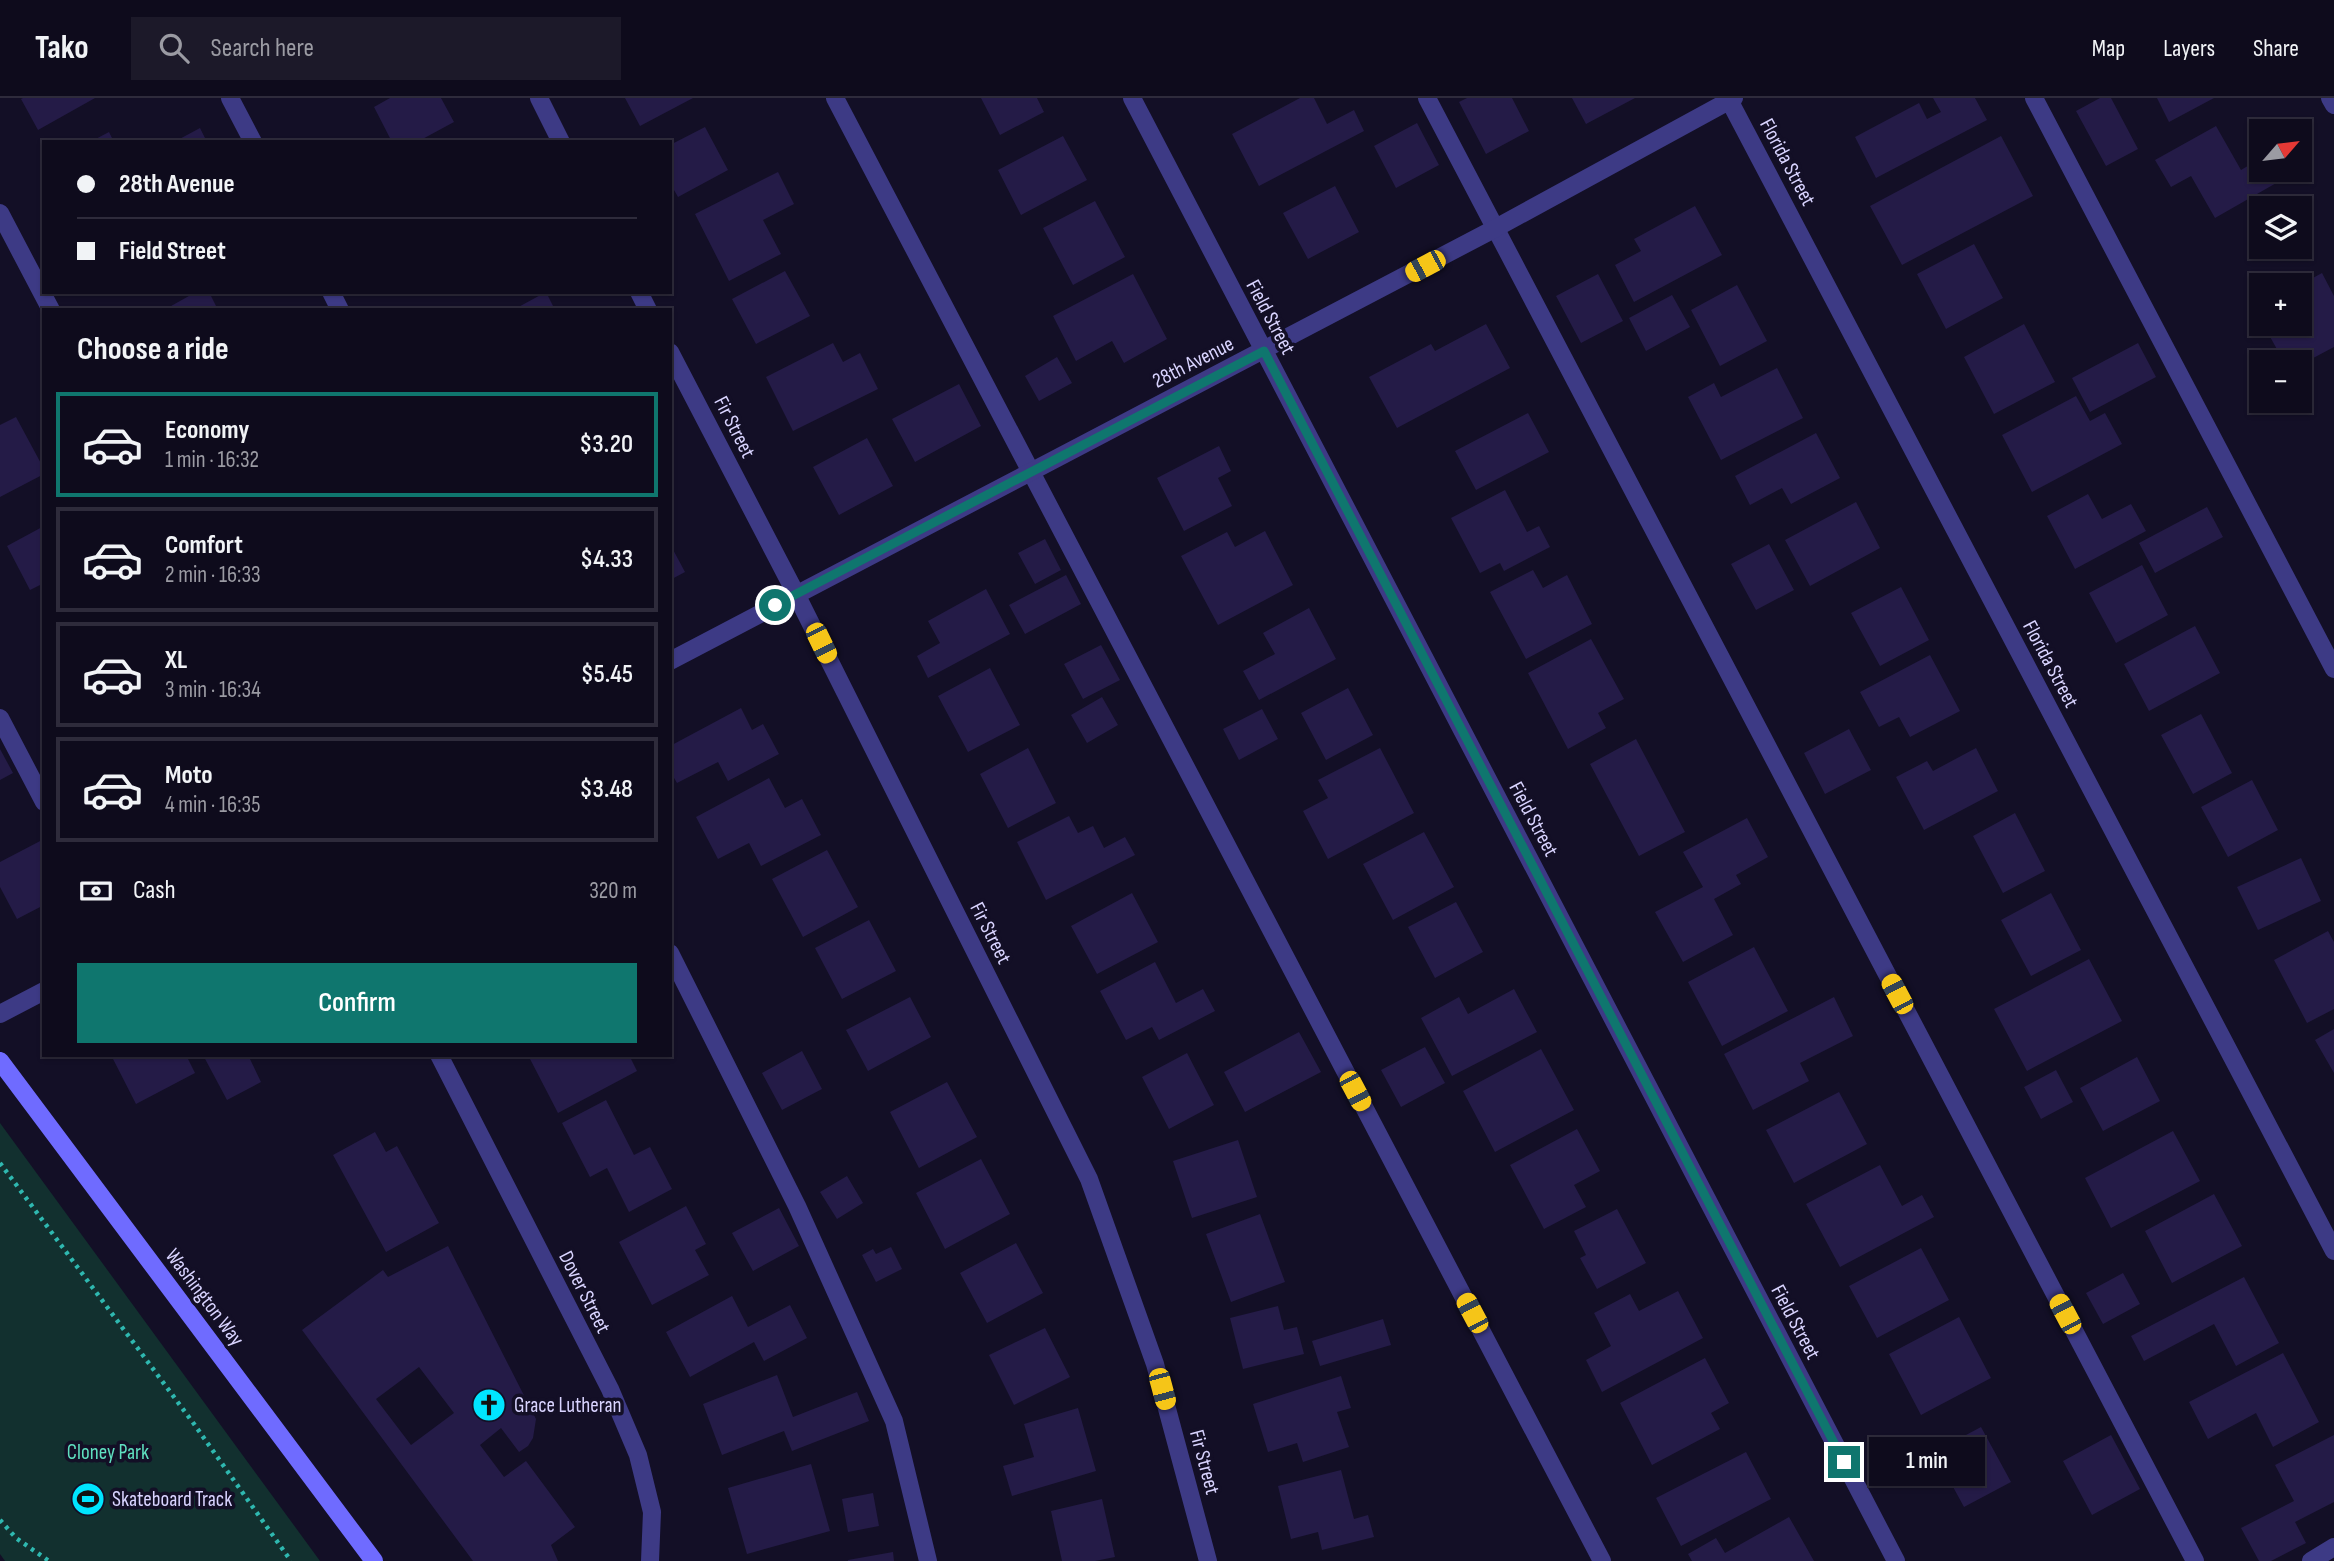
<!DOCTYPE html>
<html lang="en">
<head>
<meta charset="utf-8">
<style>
  body { margin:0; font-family:"Sofia Sans Condensed",sans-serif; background:#1c1929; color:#f1f3f6; height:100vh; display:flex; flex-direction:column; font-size:26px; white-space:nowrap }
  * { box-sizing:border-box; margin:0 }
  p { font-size:23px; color:#9b9ba3 }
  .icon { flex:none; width:38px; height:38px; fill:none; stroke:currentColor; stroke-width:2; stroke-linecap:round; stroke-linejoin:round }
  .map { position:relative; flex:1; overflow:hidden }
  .details { position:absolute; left:42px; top:210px; width:630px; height:749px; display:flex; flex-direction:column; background:#0e0b1c; border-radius:0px; box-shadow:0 2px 5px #0004,0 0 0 2px #2e2b3b }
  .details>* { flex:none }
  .top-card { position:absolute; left:42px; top:42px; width:630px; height:154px; border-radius:0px; box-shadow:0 2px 5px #0004,0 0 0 2px #2e2b3b; display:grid; align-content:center; height:154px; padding:0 35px; background:#0e0b1c }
  .needle { width:46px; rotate:62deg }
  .buttons { position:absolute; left:2249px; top:21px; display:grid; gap:14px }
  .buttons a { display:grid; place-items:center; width:63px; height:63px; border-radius:0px; background:#0e0b1c; box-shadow:0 2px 5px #0004,0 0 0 2px #2e2b3b; font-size:35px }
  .end { position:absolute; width:32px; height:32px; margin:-16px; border:9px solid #0f766e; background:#fff; box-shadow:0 0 0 4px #fff }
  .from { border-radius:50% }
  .bubble { position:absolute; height:49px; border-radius:0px; background:#0e0b1c; box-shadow:0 2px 5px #0004,0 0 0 2px #2e2b3b; font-size:23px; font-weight:600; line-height:49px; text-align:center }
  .car { position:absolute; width:21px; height:42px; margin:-21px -10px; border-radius:9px; box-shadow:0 0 5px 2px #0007; background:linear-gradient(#f5c518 24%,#345 0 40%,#f5c518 0 76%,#345 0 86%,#f5c518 0) }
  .top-card b { display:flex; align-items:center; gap:24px; height:66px; font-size:26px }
  .top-card b+b { border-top:2px solid #2e2b3b }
  .top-card i { width:18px; height:18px; background:#f1f3f6 }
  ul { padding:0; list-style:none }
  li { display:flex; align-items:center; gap:21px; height:105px; margin:0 14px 10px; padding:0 21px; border:4px solid #2e2b3b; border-radius:0px }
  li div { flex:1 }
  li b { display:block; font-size:26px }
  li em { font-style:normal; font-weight:600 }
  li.active { border-color:#0f766e }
  li>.icon { width:63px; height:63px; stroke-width:1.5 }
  h2 { padding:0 35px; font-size:32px; line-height:84px }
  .pay { display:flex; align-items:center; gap:18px; height:77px; padding:0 35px; font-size:26px }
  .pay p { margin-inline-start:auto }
  .action { display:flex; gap:14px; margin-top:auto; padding:14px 35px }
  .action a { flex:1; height:80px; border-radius:0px; background:#0f766e; color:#fff; font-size:28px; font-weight:600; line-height:80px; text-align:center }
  header { display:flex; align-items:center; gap:42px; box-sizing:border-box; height:98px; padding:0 35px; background:#0e0b1c; border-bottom:2px solid #2e2b3b }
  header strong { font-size:33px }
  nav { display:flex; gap:38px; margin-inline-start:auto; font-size:24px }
  .search { width:490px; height:63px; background:#1c1929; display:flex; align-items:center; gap:18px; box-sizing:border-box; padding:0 24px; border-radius:0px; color:#9b9ba3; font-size:26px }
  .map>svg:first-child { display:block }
  .green { fill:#12302f }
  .building { fill:#241b47; fill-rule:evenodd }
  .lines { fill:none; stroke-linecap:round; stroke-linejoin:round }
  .path { stroke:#2fb8b0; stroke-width:4.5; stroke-dasharray:3.5 5; stroke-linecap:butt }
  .service { stroke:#3d3a85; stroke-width:18 }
  .minor { stroke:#3d3a85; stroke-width:18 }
  .secondary { stroke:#6f6bff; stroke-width:18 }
  .route { stroke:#0f766e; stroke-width:9 }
  .labels { text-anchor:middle; stroke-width:7; stroke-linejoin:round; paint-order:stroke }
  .street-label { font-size:21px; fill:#d9d4ff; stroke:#130f26 }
  .poi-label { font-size:21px; fill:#d9d4ff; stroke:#130f26; text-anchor:start }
  .park-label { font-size:21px; fill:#5fe0c0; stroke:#130f26 }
</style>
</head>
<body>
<header>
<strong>Tako</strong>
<div class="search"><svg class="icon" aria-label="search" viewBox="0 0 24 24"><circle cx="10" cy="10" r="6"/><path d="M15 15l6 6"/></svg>Search here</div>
<nav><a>Map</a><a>Layers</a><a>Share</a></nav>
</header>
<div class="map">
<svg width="2334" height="1463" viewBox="0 0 2334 1463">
  <rect width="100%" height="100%" fill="#130f26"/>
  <path class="green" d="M0 1025 320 1463H5L0 1456Z"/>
  <path class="building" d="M23 0H95L38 32 21 1Z
    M390 0H441L454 24 417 44H392L374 9Z
    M625 0H693L640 28Z
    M981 0H1037L1044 14 1000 37Z
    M1300 0H1314L1327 26 1354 12 1364 33 1259 88 1232 36Z
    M1467 0H1512L1529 33 1486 56 1459 4Z
    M1572 0H1635L1586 26Z
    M1933 0H1975L1987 22 1876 80 1855 39 1919 5 1927 21 1941 14Z
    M2100 0H2111L2138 51 2106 68 2076 13Z
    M2157 0H2214L2169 24Z
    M1417 25 1439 67 1396 90 1374 48Z
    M2216 28 2241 72 2261 60V72H2270L2278 84 2215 120 2191 78 2171 89 2155 62Z
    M705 29 728 72 678 99 670 85V47Z
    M200 30 207 44H174Z
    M109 34 114 44H90Z
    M1063 38 1087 82 1021 117 998 72Z
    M2001 38 2033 98 1902 167 1870 108Z
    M778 74 794 106 763 122 781 156 729 183 695 116Z
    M1335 88 1359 134 1308 161 1283 115Z
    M1095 103 1125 159 1073 187 1043 130Z
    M1695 108 1722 157 1634 204 1615 167 1641 153 1634 141Z
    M1974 146 2003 200 1946 231 1917 176Z
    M785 173 810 218 756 246 732 201Z
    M2322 175 2334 198V249L2300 267V264H2284L2263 226H2300V187Z
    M1133 176 1167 241 1124 265 1112 243 1076 263 1053 218Z
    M1598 176 1623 223 1581 245 1556 198Z
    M1737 187 1767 243 1720 268 1691 212Z
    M196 194H209L218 212H164Z
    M546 194 555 212H513Z
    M1672 197 1690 229 1646 253 1629 220Z
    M1486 226 1510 270 1397 330 1369 279 1431 246 1435 253Z
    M2024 226 2055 284 1994 316 1964 259Z
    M833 245 843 264 860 255 878 291 793 333 766 279Z
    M2138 245 2156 279 2090 314 2072 280Z
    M1057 259 1072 285 1039 303 1025 278Z
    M1777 270 1803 320 1721 362 1688 299 1714 285 1721 299Z
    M959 286 981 328 915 364 892 321Z
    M2076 298 2090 323 2105 315 2122 346 2032 394 2002 337Z
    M1528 315 1549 354 1476 392 1455 353Z
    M16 319 44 371V376L0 399V327Z
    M1816 335 1840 380 1791 406 1782 390 1750 407 1735 378Z
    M867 340 893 388 839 417 813 369Z
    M1219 348 1231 373 1218 380 1232 408 1184 433 1157 380Z
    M1505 392 1527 434 1539 428 1550 449 1504 473 1500 465 1480 475 1451 420Z
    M2088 396 2102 421 2131 406 2146 433 2075 471 2047 418Z
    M1856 404 1880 450 1810 488 1785 442Z
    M2207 409 2223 439 2155 475 2139 445Z
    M44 428V485L30 492 7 448Z
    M1265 433 1293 487 1218 527 1181 458 1227 434 1235 449Z
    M1045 441 1061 472 1035 486 1018 455Z
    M670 446 685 474 670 482Z
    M1769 446 1794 492 1756 512 1731 466Z
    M2142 467 2168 517 2116 545 2089 495Z
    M1533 472 1543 490 1567 477 1592 526 1526 561 1490 494Z
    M1066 477 1081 506 1025 536 1009 507Z
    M1901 489 1929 542 1880 568 1851 515Z
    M986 491 1010 536 928 580 917 558 940 545 928 523Z
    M1309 510 1336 561 1259 602 1243 573 1275 556 1263 535Z
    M2195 528 2220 575 2149 613 2124 566Z
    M1591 541 1624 601 1598 615 1606 630 1568 651 1528 575Z
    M1101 547 1120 582 1083 601 1064 566Z
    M1930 557 1960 613 1910 639 1899 619 1879 629 1860 594Z
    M990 570 1020 627 968 654 938 598Z
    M1348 590 1373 637 1326 662 1301 615Z
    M1102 599 1118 627 1087 645 1071 617Z
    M741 610 752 632 763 626 779 656 728 683 718 664 677 685 670 673V648Z
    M1262 611 1278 641 1239 662 1223 631Z
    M2201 616 2232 675 2193 696 2161 637Z
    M1849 631 1871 672 1825 696 1804 655Z
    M1636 641 1685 734 1639 758 1590 666Z
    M1028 650 1056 705 1008 730 980 676Z
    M1380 650 1414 715 1328 761 1303 713 1328 700 1318 682Z
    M1976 650 1998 693 1924 732 1896 679 1927 663 1933 673Z
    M0 651 13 675 0 682Z
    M769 680 785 710 802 701 821 737 761 768 749 745 718 761 696 719Z
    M2252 682 2278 732 2228 759 2201 709Z
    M2015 715 2045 773 2003 795 1973 738Z
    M1069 718 1078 735 1093 728 1104 750 1125 739 1135 757 1046 802 1017 744Z
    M1747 720 1768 759 1736 777 1741 786 1714 801 1733 837 1683 864 1655 814 1703 789 1683 754Z
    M1424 734 1454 789 1393 822 1363 766Z
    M44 741V807L17 821 0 789V764Z
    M827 752 858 809 803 839 772 781Z
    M2301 760 2321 803 2258 832 2237 789Z
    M1132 795 1158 844 1097 876 1071 828Z
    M2051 795 2081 852 2031 878 2001 822Z
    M1456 804 1483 854 1435 880 1408 829Z
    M869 822 896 873 842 901 815 850Z
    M2328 833 2334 844V911L2307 925 2274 862Z
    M1754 849 1788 913 1722 948 1688 884Z
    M2089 861 2122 923 2027 973 1994 911Z
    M1155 864 1176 905 1203 891 1215 913 1159 942 1152 929 1126 942 1100 893Z
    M1514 891 1537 934 1452 978 1421 920 1459 899 1468 916Z
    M910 899 931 939 868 973 846 932Z
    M1834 899 1853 938 1800 965 1809 983 1753 1012 1724 956Z
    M2334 931V975L2315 942Z
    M1299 934 1321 974 1245 1014 1224 974Z
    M1425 949 1445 985 1401 1009 1381 972Z
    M1541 951 1574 1012 1495 1054 1463 993Z
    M802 953 822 991 782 1012 762 975Z
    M1187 955 1214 1007 1169 1031 1142 979Z
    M111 957H186L195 975 136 1006Z
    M203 957H248L261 984 227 1002Z
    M533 957H629L637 973 558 1015 529 959Z
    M2137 959 2160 1003 2103 1033 2080 990Z
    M2056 972 2073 1004 2041 1021 2024 989Z
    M947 984 977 1039 919 1070 890 1014Z
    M1839 994 1867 1046 1794 1085 1766 1032Z
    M606 1002 634 1057 650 1049 672 1091 629 1114 607 1070 590 1079 562 1025Z
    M1577 1031 1600 1073 1574 1087 1586 1109 1544 1131 1510 1067Z
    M2173 1033 2200 1083 2111 1130 2085 1080Z
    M375 1034 386 1054 397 1048 439 1125 386 1154 333 1057Z
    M1238 1042 1257 1099 1192 1120 1173 1063Z
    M981 1061 1010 1116 945 1151 916 1095Z
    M1880 1067 1902 1108 1922 1097 1934 1119 1840 1169 1806 1106Z
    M847 1078 863 1105 837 1121 820 1094Z
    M2214 1096 2242 1148 2172 1185 2145 1133Z
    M686 1108 706 1146 695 1152 709 1177 652 1207 619 1144Z
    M779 1110 799 1148 753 1173 732 1135Z
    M1617 1111 1646 1165 1597 1191 1580 1160 1586 1157 1574 1133Z
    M1260 1116 1285 1184 1231 1204 1206 1136Z
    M1016 1145 1043 1195 987 1225 960 1175Z
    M448 1148 536 1321 533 1340 528 1348 519 1354 501 1330 480 1347 504 1379 526 1363 575 1429 551 1447 558 1463H473L302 1232 383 1172 388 1179ZM419 1269 454 1315 411 1347 376 1301Z
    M891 1149 902 1171 876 1184 862 1157 873 1151 876 1156Z
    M1921 1150 1949 1202 1877 1240 1849 1188Z
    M2123 1175 2140 1206 2103 1226 2086 1195Z
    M2244 1179 2279 1245 2236 1268 2214 1226 2144 1263 2131 1238Z
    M1678 1193 1703 1240 1602 1294 1586 1262 1611 1248 1594 1215 1630 1196 1639 1213Z
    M732 1198 748 1229 790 1207 807 1240 764 1263 754 1244 690 1279 666 1234Z
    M1278 1208 1284 1232 1297 1229 1304 1256 1243 1271 1230 1220Z
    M1959 1219 1991 1280 1921 1317 1889 1256Z
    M1383 1221 1391 1247 1320 1268 1312 1243Z
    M1045 1230 1070 1279 1014 1307 989 1257Z
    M2283 1255 2319 1324 2273 1349 2256 1315 2208 1341 2189 1304Z
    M1705 1260 1729 1305 1711 1315 1720 1331 1652 1367 1620 1305Z
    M777 1277 793 1319 857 1294 869 1323 792 1353 784 1333 722 1357 703 1306Z
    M1341 1278 1351 1310 1337 1314 1349 1349 1303 1364 1297 1345 1268 1354 1253 1306Z
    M1078 1310 1096 1373 1012 1398 1003 1368 1034 1359 1024 1326Z
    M1981 1329 2011 1384 1964 1409 1934 1354Z
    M2111 1337 2140 1391 2092 1417 2063 1363Z
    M2334 1337V1404L2295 1424 2306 1445 2271 1463H2259L2241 1430 2294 1403 2275 1367Z
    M1746 1354 1771 1401 1681 1448 1656 1400Z
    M811 1366 830 1433 747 1456 728 1390Z
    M1341 1372 1354 1421 1368 1417 1374 1439 1322 1452 1318 1434 1291 1441 1278 1388Z
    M873 1395 879 1428 848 1434 842 1401Z
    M1102 1401 1115 1459 1095 1463H1062L1051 1413Z
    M1789 1419 1814 1463H1692L1688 1456 1716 1440 1725 1455Z
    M893 1454 894 1463H848V1462Z"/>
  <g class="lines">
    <path class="path" d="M0 1065 194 1326 291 1463
      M0 1422 16 1440 49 1463"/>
    <path class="service" d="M230 0 253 44
      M835 0 1602 1463
      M1427 0 2195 1463
      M2034 0 2334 571
      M331 194 340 212
      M0 620 44 704
      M670 855 797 1108 894 1323 928 1463
      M2311 1463 2334 1449"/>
    <path class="minor" d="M539 0 561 44
      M1132 0 1896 1463
      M1728 0 2334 1153
      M2330 0 2334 7
      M0 115 51 212
      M639 194 648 212
      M670 254 796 496 1089 1081 1155 1266 1208 1463
      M670 563 1494 131 1734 0
      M0 916 44 893
      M439 957 610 1291 638 1357 652 1414 650 1463"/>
    <path class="secondary" d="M0 963 374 1463"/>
  </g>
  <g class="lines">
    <path class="route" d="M775 507 1264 253 1844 1364"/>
  </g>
  <defs>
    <symbol id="church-disc" viewBox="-11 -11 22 22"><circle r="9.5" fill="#00e5ff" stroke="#130f26"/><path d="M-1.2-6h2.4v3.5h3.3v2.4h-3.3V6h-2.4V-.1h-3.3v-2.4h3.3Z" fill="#111"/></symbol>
    <symbol id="stadium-disc" viewBox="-11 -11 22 22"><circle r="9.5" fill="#00e5ff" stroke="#130f26"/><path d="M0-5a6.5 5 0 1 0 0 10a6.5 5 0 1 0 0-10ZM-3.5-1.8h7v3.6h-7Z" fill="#111"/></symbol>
  </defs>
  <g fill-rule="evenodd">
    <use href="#church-disc" x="470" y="1288" width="38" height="38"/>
    <use href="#stadium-disc" x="69" y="1382" width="38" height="38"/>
  </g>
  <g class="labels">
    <g class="street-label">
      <text transform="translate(1788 64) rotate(62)" y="7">Florida Street</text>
      <text transform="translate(1271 219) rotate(62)" y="7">Field Street</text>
      <text transform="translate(1193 264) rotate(-27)" y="7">28th Avenue</text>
      <text transform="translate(735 329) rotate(63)" y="7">Fir Street</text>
      <text transform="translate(2051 566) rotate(62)" y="7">Florida Street</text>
      <text transform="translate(1534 721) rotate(62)" y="7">Field Street</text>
      <text transform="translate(991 835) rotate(63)" y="7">Fir Street</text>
      <text transform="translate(585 1194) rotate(63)" y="7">Dover Street</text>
      <text transform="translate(205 1199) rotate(53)" y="7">Washington Way</text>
      <text transform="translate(1796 1224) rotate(62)" y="7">Field Street</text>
      <text transform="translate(1205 1364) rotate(75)" y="7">Fir Street</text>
    </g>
    <g class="poi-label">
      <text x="514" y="1314">Grace Lutheran</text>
      <text x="112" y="1408">Skateboard Track</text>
    </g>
    <g class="park-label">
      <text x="108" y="1361">Cloney Park</text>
    </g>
  </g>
</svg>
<div class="buttons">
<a><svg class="needle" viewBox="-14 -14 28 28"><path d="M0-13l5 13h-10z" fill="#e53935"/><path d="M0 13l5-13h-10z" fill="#9b9ba3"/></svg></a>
<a><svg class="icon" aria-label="layers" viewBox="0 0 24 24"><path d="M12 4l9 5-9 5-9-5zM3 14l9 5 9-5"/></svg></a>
<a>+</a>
<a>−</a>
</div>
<i class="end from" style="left:775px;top:507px"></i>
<i class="end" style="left:1844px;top:1364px"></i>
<div class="bubble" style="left:1869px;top:1339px;width:116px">1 min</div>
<i class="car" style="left:1425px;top:168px;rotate:242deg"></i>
<i class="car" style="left:821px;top:545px;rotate:154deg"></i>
<i class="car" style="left:1897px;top:896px;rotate:332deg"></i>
<i class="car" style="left:1355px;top:993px;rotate:152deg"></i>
<i class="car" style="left:1472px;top:1215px;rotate:332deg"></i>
<i class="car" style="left:2065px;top:1216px;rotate:332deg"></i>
<i class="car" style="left:1162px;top:1291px;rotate:165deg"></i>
<div class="top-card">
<b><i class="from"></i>28th Avenue</b>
<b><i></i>Field Street</b>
</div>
<section class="details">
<h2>Choose a ride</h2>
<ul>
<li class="active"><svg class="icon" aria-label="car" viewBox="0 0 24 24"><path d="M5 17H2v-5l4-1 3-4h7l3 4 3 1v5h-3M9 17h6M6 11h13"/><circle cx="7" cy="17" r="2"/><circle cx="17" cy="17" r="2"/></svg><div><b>Economy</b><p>1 min · 16:32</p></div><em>$3.20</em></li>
<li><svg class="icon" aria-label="car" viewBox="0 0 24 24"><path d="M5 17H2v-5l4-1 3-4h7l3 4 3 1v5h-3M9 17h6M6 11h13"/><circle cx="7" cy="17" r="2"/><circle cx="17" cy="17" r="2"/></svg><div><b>Comfort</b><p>2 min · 16:33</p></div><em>$4.33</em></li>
<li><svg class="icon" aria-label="car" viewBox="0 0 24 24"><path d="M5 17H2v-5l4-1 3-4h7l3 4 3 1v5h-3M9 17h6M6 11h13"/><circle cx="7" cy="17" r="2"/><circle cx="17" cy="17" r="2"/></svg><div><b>XL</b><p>3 min · 16:34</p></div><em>$5.45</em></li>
<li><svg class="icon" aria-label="car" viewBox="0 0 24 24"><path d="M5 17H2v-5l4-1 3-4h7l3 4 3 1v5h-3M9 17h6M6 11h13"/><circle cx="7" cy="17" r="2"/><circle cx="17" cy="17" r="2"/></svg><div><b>Moto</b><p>4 min · 16:35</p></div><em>$3.48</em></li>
</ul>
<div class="pay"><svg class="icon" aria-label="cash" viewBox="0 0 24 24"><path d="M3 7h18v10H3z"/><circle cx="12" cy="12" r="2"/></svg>Cash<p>320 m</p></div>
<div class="action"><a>Confirm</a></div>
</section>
</div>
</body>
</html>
